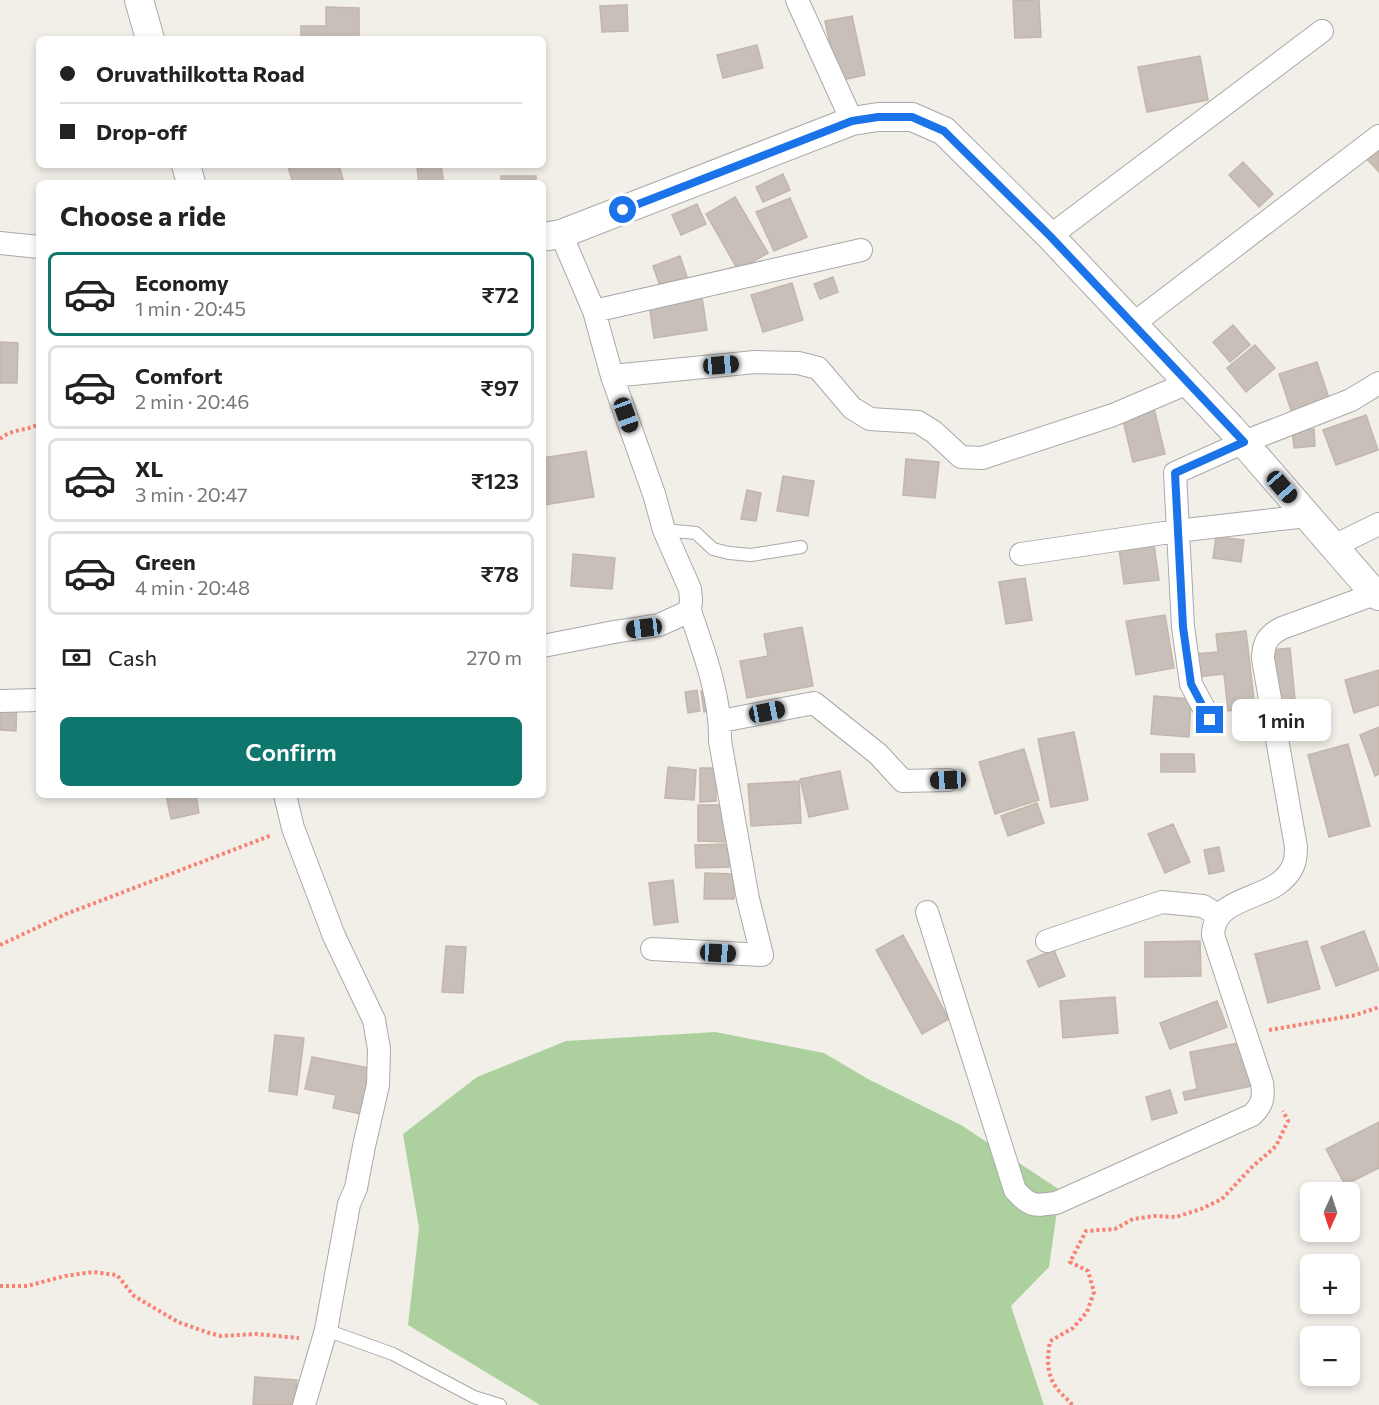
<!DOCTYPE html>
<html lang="en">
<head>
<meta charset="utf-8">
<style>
  body { margin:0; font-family:Commissioner,sans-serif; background:#f2f2f2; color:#222; height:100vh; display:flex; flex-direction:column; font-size:22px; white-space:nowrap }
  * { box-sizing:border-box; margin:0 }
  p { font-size:20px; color:#767676 }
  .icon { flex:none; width:33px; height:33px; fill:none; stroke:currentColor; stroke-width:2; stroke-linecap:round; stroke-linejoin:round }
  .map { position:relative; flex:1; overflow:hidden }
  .details { position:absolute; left:36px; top:180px; width:510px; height:618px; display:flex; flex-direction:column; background:#fff; border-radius:9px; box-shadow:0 3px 9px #0003 }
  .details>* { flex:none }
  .guide { position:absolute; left:36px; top:36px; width:510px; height:132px; border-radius:9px; box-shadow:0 3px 9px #0003; display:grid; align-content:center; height:132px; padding:0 24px; background:#fff }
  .needle { width:39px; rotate:183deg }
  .buttons { position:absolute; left:1300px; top:1182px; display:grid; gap:12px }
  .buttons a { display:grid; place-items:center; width:60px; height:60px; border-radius:9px; background:#fff; box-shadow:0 3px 9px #0003; font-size:30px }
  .end { position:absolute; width:27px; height:27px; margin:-14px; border:8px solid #1a73e8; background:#fff; box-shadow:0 0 0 3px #fff }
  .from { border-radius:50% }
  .bubble { position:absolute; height:42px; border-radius:9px; background:#fff; box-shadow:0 3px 9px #0003; font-size:20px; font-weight:600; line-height:42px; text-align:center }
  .car { position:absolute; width:18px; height:36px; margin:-18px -9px; border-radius:8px; box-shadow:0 0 4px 2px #0007; background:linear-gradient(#222 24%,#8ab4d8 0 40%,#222 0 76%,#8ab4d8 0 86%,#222 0) }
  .guide b { display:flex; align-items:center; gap:21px; height:57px; font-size:22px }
  .guide b+b { border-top:2px solid #e0e0e0 }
  .guide i { width:15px; height:15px; background:#222 }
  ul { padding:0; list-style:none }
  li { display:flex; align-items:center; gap:18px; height:84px; margin:0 12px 9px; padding:0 12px; border:3px solid #e0e0e0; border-radius:9px }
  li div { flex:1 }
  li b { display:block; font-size:22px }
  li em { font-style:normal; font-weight:600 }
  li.active { border-color:#0f766e }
  li>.icon { width:54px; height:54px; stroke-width:1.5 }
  h2 { padding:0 24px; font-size:27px; line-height:72px }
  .pay { display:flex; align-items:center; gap:15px; height:66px; padding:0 24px; font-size:22px }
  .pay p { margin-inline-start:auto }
  .button { display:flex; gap:12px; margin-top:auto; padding:12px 24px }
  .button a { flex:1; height:69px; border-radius:9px; background:#0f766e; color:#fff; font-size:24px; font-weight:600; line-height:69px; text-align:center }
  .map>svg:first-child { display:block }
  .forest { fill:#add19e }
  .building { fill:#c7bfb8; stroke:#c4b6ab; stroke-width:1.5 }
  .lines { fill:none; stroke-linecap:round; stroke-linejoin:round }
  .service-casing { stroke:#a9a9a9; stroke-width:14 }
  .minor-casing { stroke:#a9a9a9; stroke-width:24 }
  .tertiary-casing { stroke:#a9a9a9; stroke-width:30 }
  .path { stroke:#fa8072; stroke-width:4; stroke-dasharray:3 3; stroke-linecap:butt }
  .service { stroke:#fff; stroke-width:12 }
  .minor { stroke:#fff; stroke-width:22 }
  .tertiary { stroke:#fff; stroke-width:28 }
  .route { stroke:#1a73e8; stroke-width:8 }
</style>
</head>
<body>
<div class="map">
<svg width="1379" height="1405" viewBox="0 0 1379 1405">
  <rect width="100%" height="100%" fill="#f2efe9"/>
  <path class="forest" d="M715 1032 824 1053 868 1079 961 1125 1060 1190 1049 1267 1011 1306 1044 1405H540L408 1325 419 1228 403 1134 477 1077 566 1041Z"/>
  <path class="building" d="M1013 0H1039L1041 37 1015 38Z
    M627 5 628 31 602 32 600 6Z
    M326 7 359 8V39H301V26H326Z
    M852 16 865 75 838 81 825 21Z
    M757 45 763 68 723 78 717 55Z
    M1200 56 1208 100 1147 112 1138 67Z
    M1379 136V172L1361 153Z
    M1243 162 1273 194 1259 207 1229 175Z
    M294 165H339L344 183H293L288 167Z
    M441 165 444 183H419L417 168Z
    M783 174 790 190 763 202 756 187Z
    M501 176H536V183H501Z
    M735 197 768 253 738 270 706 214Z
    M790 198 807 237 774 251 756 212Z
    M697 204 706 224 681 235 672 215Z
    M680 256 688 280 661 289 653 266Z
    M833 277 838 292 820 299 814 284Z
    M792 283 803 320 763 332 751 295Z
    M702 297 707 330 654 338 649 305Z
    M1233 325 1250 345 1230 362 1213 342Z
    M0 342 18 343 17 383H0Z
    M1255 345 1275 368 1246 392 1227 368Z
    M1317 362 1330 401 1292 413 1279 374Z
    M1153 404 1165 454 1133 462 1121 412Z
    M1366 415 1378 450 1336 465 1323 430Z
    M1314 429 1315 446 1294 448 1292 431Z
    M586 451 594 497 543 505V458Z
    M906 459 939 462 935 498 903 495Z
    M783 476 814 481 808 516 777 511Z
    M747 490 761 493 756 521 741 519Z
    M1153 537 1159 580 1124 584 1118 542Z
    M1216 537 1244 540 1241 562 1213 558Z
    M573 554 615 558 612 589 571 586Z
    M1025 578 1032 620 1006 624 999 582Z
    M1165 615 1174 668 1136 675 1126 621Z
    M802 627 813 686 747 698 740 661 768 656 764 634Z
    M1246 631 1255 708 1228 711 1224 674 1197 677 1195 654 1218 652 1216 634Z
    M1290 648 1296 710 1277 713 1271 650Z
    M1379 670V705L1354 713 1345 680Z
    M712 689 716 710 704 712 701 691Z
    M697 690 700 711 688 713 685 692Z
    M0 696 17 697 16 731 0 730Z
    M1154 696 1191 699 1189 737 1151 734Z
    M1379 727V774L1375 776 1360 735Z
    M1074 732 1088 800 1051 807 1038 739Z
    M1348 744 1370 826 1329 837 1308 755Z
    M1024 749 1039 800 995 814 979 762Z
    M1161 754H1194L1195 772H1161Z
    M668 767 696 770 694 800 665 798Z
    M700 768H716V801L700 802Z
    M840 771 848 809 809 817 800 779Z
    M799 781 801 823 751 826 748 784Z
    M166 795H196L199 813 171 819Z
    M1037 803 1044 823 1008 836 1001 816Z
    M698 805H730L729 842 698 841Z
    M1173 824 1190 862 1165 873 1148 834Z
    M728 844 729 867 696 868 695 845Z
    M1219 847 1224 871 1209 874 1204 850Z
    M705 873 734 874V899H704Z
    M673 880 678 922 654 925 649 883Z
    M1364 931 1379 970 1336 986 1321 947Z
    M903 935 949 1019 922 1034 876 950Z
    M1200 941 1201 976 1145 977V942Z
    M1307 941 1320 989 1268 1003 1255 954Z
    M446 946 466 947 463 993 442 992Z
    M1054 950 1065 976 1039 987 1027 961Z
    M1115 997 1118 1033 1063 1038 1060 1001Z
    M1217 1001 1227 1027 1170 1049 1160 1023Z
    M275 1035 304 1038 297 1095 269 1091Z
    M1243 1042 1252 1086 1185 1100 1183 1092 1197 1089 1190 1052Z
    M312 1057 370 1068 361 1114 333 1108 336 1095 305 1089Z
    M1170 1090 1177 1113 1152 1120 1146 1097Z
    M1379 1122V1168L1345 1185 1326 1149Z
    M255 1377 297 1380 295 1405H253Z"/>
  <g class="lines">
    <defs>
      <path id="service" d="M664 530 696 533 713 549 729 553 751 555 801 547
        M326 1330 393 1354 474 1397 500 1405"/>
      <path id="minor" d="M797 0 852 121
        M1050 236 1322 31
        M0 243 39 247
        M594 311 861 250
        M1133 324 1379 136
        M612 376 755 362 798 363 818 368 852 408 870 419 918 422 934 432 961 457 982 458 1113 415 1188 383
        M1334 546 1379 524
        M1021 554 1177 531 1307 516
        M543 646 614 632 659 625 690 611 691 600 690 589 664 530 654 494 612 376 594 311 561 234
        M0 701 39 700
        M1210 720 1191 684 1183 627 1175 473 1244 442 1351 400 1379 383
        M721 721 814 703 878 754 903 781 948 780
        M285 795 293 828 334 936 374 1020 379 1049 378 1085 364 1146 356 1188 349 1204 326 1330 304 1405
        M927 912 1015 1190C1030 1207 1034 1206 1056 1203L1252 1115C1263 1104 1264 1098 1262 1083L1213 935C1214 892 1277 903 1293 866 1296 860 1296 853 1296 847L1263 659C1263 643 1268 635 1282 628L1375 594
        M1047 941 1162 902 1203 906 1218 915
        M652 949 762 955 748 899 720 741C721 697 704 652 690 611"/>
      <path id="tertiary" d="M139 0 150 39
        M186 165 191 183
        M543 237 561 234 852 121 878 117H912L944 131 1050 236 1231 428 1375 594 1379 596"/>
    </defs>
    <use href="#service" class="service-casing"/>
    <use href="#minor" class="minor-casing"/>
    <use href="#tertiary" class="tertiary-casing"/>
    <path class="path" d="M0 439C11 429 25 431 37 425L39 420
      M0 945 66 914 272 835
      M1269 1030 1356 1015 1379 1007
      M0 1286H27L65 1276 93 1272 117 1275 134 1296 178 1322 209 1333 221 1336 256 1334 299 1338
      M1072 1405C1068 1399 1063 1396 1059 1391 1046 1376 1047 1360 1050 1341L1073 1328 1087 1312 1094 1292 1088 1271 1070 1262 1086 1231 1115 1229 1133 1219 1155 1216 1176 1217 1201 1209 1222 1199 1251 1168 1276 1146 1288 1121 1283 1111"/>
    <use href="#service" class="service"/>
    <use href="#minor" class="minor"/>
    <use href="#tertiary" class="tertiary"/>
  </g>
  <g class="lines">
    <path class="route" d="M623 210 852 121 878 117H912L944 131 1050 236 1244 442 1175 473 1183 627 1191 684 1210 720"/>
  </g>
</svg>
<div class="buttons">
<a><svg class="needle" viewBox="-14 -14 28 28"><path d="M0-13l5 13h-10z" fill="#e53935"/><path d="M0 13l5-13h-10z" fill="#767676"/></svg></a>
<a>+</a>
<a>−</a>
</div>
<i class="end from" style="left:623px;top:210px"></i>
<i class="end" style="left:1210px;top:720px"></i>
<div class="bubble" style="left:1232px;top:699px;width:99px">1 min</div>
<i class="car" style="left:721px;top:365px;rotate:85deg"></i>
<i class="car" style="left:626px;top:415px;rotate:160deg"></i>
<i class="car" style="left:1282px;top:487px;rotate:139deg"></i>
<i class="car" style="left:644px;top:628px;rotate:263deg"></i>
<i class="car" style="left:767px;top:712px;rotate:79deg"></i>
<i class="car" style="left:948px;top:780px;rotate:268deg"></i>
<i class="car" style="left:718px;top:953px;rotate:93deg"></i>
<div class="guide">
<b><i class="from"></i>Oruvathilkotta Road</b>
<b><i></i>Drop-off</b>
</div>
<section class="details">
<h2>Choose a ride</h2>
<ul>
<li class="active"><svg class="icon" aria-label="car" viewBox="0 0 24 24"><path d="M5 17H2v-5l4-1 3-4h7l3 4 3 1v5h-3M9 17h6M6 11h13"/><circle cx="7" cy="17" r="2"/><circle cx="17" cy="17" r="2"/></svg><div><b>Economy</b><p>1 min · 20:45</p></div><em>₹72</em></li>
<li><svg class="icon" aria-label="car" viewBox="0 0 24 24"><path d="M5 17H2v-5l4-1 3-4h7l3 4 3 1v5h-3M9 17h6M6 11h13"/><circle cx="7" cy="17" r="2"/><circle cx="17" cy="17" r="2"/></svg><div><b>Comfort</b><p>2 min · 20:46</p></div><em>₹97</em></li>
<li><svg class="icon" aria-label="car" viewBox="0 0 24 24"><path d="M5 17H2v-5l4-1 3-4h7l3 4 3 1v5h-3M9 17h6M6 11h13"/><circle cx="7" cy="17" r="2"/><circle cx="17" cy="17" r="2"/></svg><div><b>XL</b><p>3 min · 20:47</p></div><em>₹123</em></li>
<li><svg class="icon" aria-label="car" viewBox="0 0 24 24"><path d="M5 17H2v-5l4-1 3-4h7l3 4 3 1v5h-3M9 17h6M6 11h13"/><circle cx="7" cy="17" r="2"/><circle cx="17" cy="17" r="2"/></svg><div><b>Green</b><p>4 min · 20:48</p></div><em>₹78</em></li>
</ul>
<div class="pay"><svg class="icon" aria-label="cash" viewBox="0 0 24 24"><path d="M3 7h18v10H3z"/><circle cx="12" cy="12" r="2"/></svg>Cash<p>270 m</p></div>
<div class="button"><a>Confirm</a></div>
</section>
</div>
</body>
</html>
